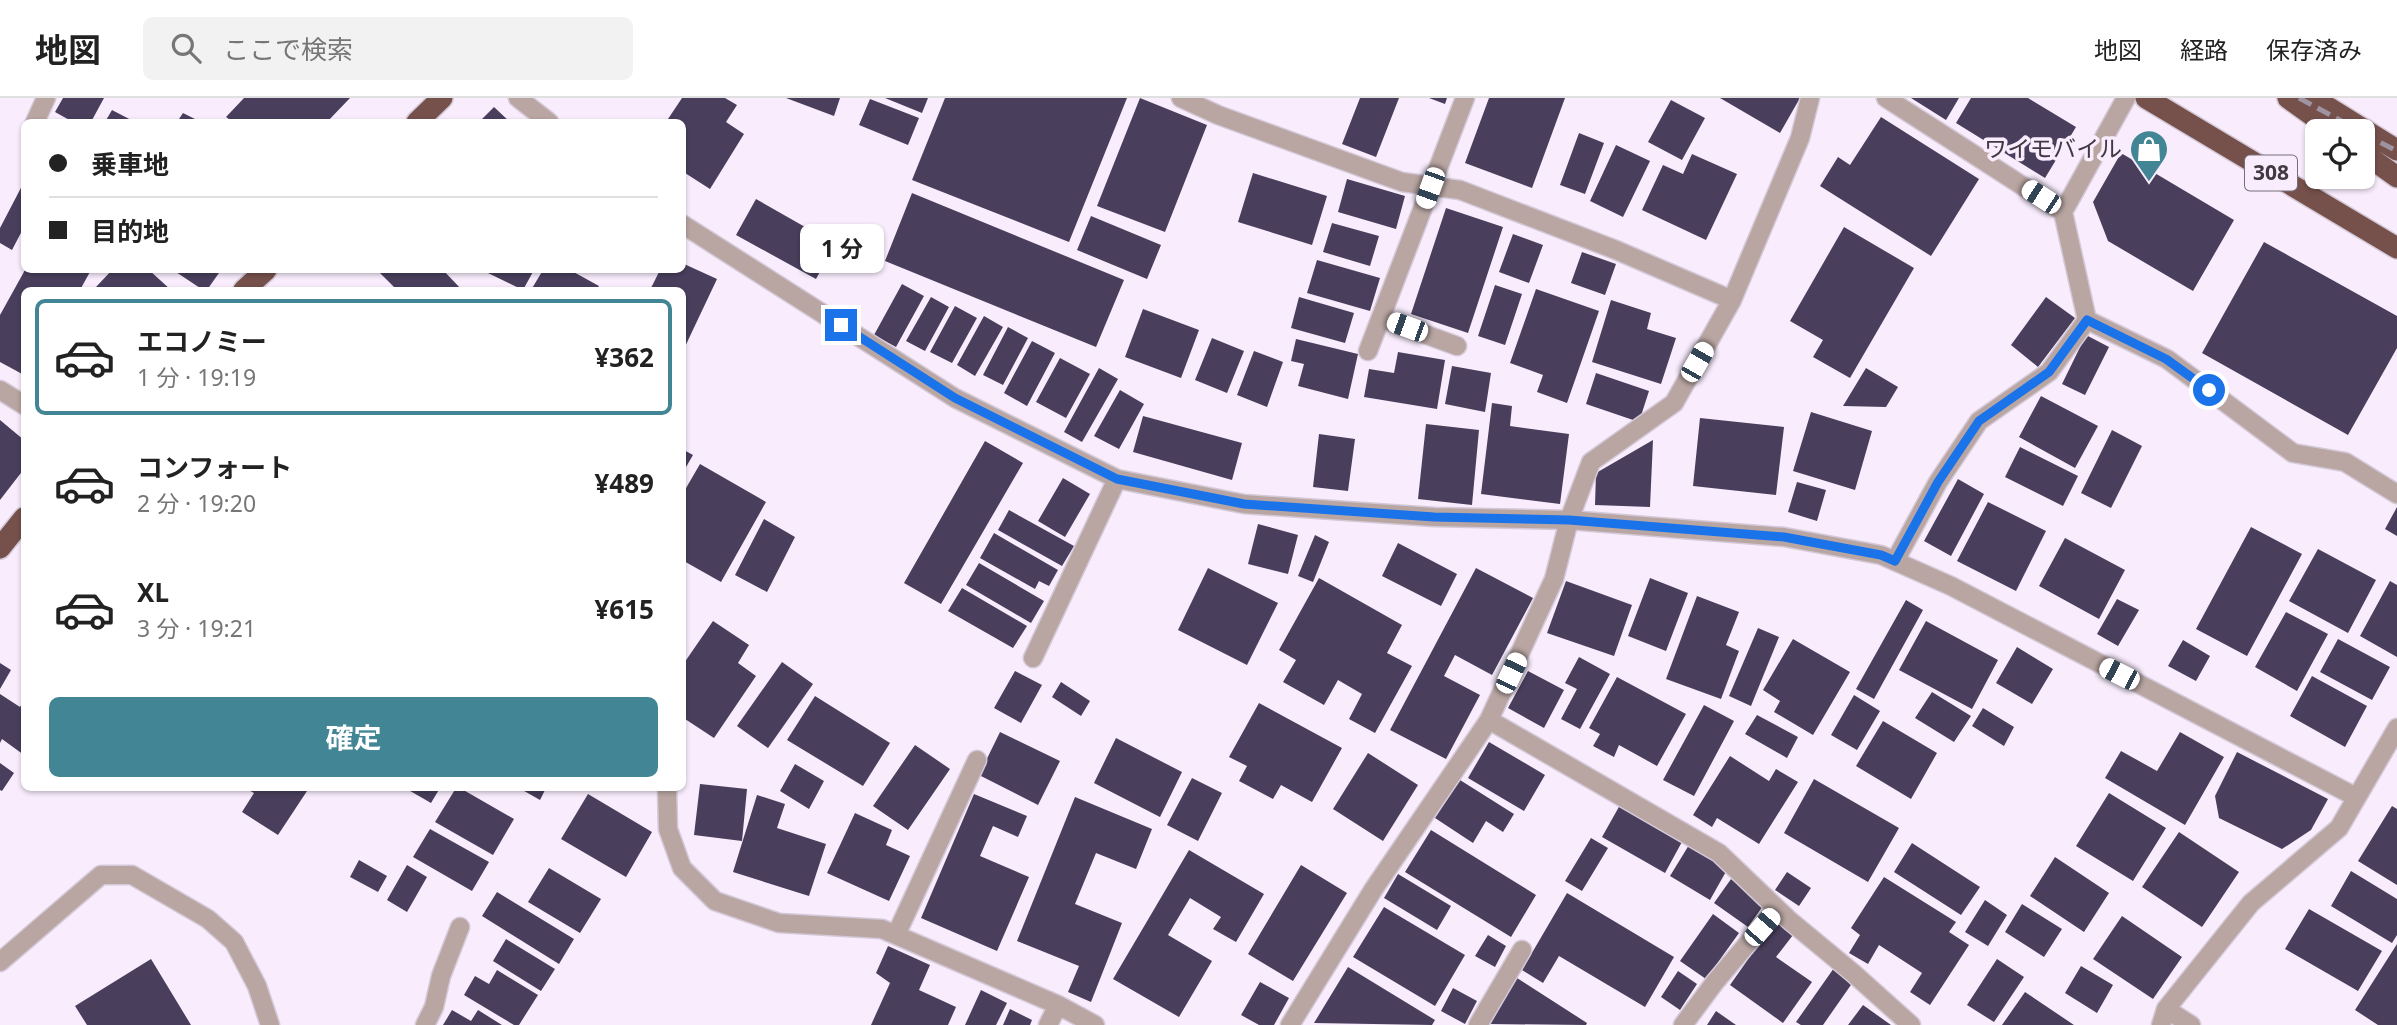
<!DOCTYPE html>
<html lang="ja">
<head>
<meta charset="utf-8">
<style>
  body { margin:0; font-family:"Noto Sans","Noto Sans JP",sans-serif; background:#f2f2f2; color:#222; height:100vh; display:flex; flex-direction:column; font-size:26px; white-space:nowrap }
  * { box-sizing:border-box; margin:0 }
  p { font-size:23px; color:#767676 }
  .icon { flex:none; width:38px; height:38px; fill:none; stroke:currentColor; stroke-width:2; stroke-linecap:round; stroke-linejoin:round }
  .map { position:relative; flex:1; overflow:hidden }
  .drawer { position:absolute; left:21px; top:189px; width:665px; height:504px; display:flex; flex-direction:column; background:#fff; border-radius:10px; box-shadow:0 2px 5px #0004 }
  .drawer>* { flex:none }
  .hud { position:absolute; left:21px; top:21px; width:665px; height:154px; border-radius:10px; box-shadow:0 2px 5px #0004; display:grid; align-content:center; height:154px; padding:0 28px; background:#fff }
  .controls { position:absolute; left:2305px; top:21px; display:grid; gap:14px }
  .controls a { display:grid; place-items:center; width:70px; height:70px; border-radius:10px; background:#fff; box-shadow:0 2px 5px #0004; font-size:35px }
  .end { position:absolute; width:32px; height:32px; margin:-16px; border:9px solid #1a73e8; background:#fff; box-shadow:0 0 0 4px #fff }
  .from { border-radius:50% }
  .bubble { position:absolute; height:49px; border-radius:10px; background:#fff; box-shadow:0 2px 5px #0004; font-size:23px; font-weight:700; line-height:49px; text-align:center }
  .car { position:absolute; width:21px; height:42px; margin:-21px -10px; border-radius:9px; box-shadow:0 0 5px 2px #0007; background:linear-gradient(#fff 24%,#345 0 40%,#fff 0 76%,#345 0 86%,#fff 0) }
  .hud b { display:flex; align-items:center; gap:24px; height:66px; font-size:26px }
  .hud b+b { border-top:2px solid #e0e0e0 }
  .hud i { width:18px; height:18px; background:#222 }
  ul { padding:12px 0 0; list-style:none }
  li { display:flex; align-items:center; gap:21px; height:116px; margin:0 14px 10px; padding:0 14px; border:4px solid transparent; border-radius:10px }
  li div { flex:1 }
  li b { display:block; font-size:26px }
  li em { font-style:normal; font-weight:700 }
  li.current { border-color:#428595 }
  li>.icon { width:63px; height:63px; stroke-width:1.5 }
  .action { display:flex; gap:14px; margin-top:auto; padding:14px 28px }
  .action a { flex:1; height:80px; border-radius:10px; background:#428595; color:#fff; font-size:28px; font-weight:700; line-height:80px; text-align:center }
  header { display:flex; align-items:center; gap:42px; box-sizing:border-box; height:98px; padding:0 35px; background:#fff; border-bottom:2px solid #e0e0e0 }
  header strong { font-size:33px }
  nav { display:flex; gap:38px; margin-inline-start:auto; font-size:24px }
  .search { width:490px; height:63px; background:#f2f2f2; display:flex; align-items:center; gap:18px; box-sizing:border-box; padding:0 24px; border-radius:10px; color:#767676; font-size:26px }
  .map>svg:first-child { display:block }
  .building { fill:#493f5d }
  .lines { fill:none; stroke-linecap:round; stroke-linejoin:round }
  .lane-casing { stroke:#d4c9d8; stroke-width:21 }
  .street-casing { stroke:#d4c9d8; stroke-width:21 }
  .highway-casing { stroke:#d4c9d8; stroke-width:24 }
  .lane { stroke:#b9a6a3; stroke-width:18 }
  .street { stroke:#b9a6a3; stroke-width:18 }
  .highway { stroke:#76514c; stroke-width:21 }
  .rail { stroke:#9e94a1; stroke-width:5; stroke-dasharray:14 7; stroke-linecap:butt }
  .route { stroke:#1a73e8; stroke-width:9 }
  .labels { text-anchor:middle; stroke-width:7; stroke-linejoin:round; paint-order:stroke }
  .shield { fill:#f9edfd; stroke:#786e7b; stroke-width:2 }
  .shield-label { font-size:21px; font-weight:bold; fill:#413843 }
  .poi-label { font-size:23px; fill:#413843; stroke:#f9edfd; text-anchor:end }
</style>
</head>
<body>
<header>
<strong>地図</strong>
<div class="search"><svg class="icon" aria-label="search" viewBox="0 0 24 24"><circle cx="10" cy="10" r="6"/><path d="M15 15l6 6"/></svg>ここで検索</div>
<nav><a>地図</a><a>経路</a><a>保存済み</a></nav>
</header>
<div class="map">
<svg width="2397" height="927" viewBox="0 0 2397 927">
  <rect width="100%" height="100%" fill="#f9edfd"/>
  <path class="building" d="M63 0H104L91 24H73L55 14Z
    M244 0H350L327 24H233L226 19Z
    M682 0H725L737 7 726 24 744 36 710 91 685 75 682 79V24H666Z
    M786 0H840L834 18Z
    M885 0H928L922 15Z
    M945 0H1127L1069 144 912 82Z
    M1140 0 1207 27 1165 134 1097 108Z
    M1360 0H1399L1376 59 1342 46Z
    M1429 0H1447L1445 6Z
    M1489 0H1565L1532 90 1465 65Z
    M1720 0H1800L1780 35Z
    M1911 0H1959L1946 22Z
    M1971 0H2028L2076 29 2045 80 1956 25Z
    M870 1 919 20 908 47 859 27Z
    M1671 2 1705 20 1682 62 1648 44Z
    M494 9 510 24H479Z
    M112 12 135 24H105Z
    M183 15 201 24H177Z
    M1881 19 1979 81 1931 158 1820 88 1838 59 1850 67Z
    M1579 35 1604 45 1585 96 1560 87Z
    M1616 47 1650 63 1623 119 1590 103Z
    M2121 55 2234 122 2193 193 2108 143 2093 104Z
    M1692 56 1737 76 1706 142 1642 112 1663 67 1683 76Z
    M1253 75 1327 98 1312 147 1238 124Z
    M1347 81 1405 98 1396 131 1338 114Z
    M24 84V129L12 152 0 145V130Z
    M912 95 1124 182 1096 249 885 163Z
    M756 101 835 146 816 181 736 137Z
    M1446 110 1503 129 1468 235 1411 216Z
    M1091 118 1161 147 1147 181 1077 152Z
    M1332 125 1379 138 1370 168 1323 154Z
    M1844 129 1914 170 1850 280 1813 259 1823 242 1790 223Z
    M1513 136 1543 147 1529 185 1499 174Z
    M2264 144 2397 218V250L2348 337 2202 255Z
    M1582 154 1616 166 1605 197 1571 185Z
    M1317 162 1380 180 1370 213 1307 195Z
    M682 165 717 181 682 255V192H650L660 172H682Z
    M25 172H91L80 192H24V277L0 264V217Z
    M112 172H149L171 192H100L96 189Z
    M173 172H221L207 192H203Z
    M377 172H443L462 192H397Z
    M490 172H534L523 192 488 175Z
    M543 172H570L599 188 596 192H531Z
    M902 186 924 198 896 249 874 237Z
    M1495 187 1522 196 1505 247 1478 238Z
    M1536 191 1599 213 1567 305 1537 294 1543 277 1510 265Z
    M931 199 949 209 925 253 906 243Z
    M1299 199 1354 215 1345 245 1291 230Z
    M2046 199 2075 220 2038 269 2011 247Z
    M1611 202 1651 215 1647 231 1676 240 1661 286 1592 264Z
    M955 208 977 220 952 265 930 254Z
    M1143 211 1199 232 1181 280 1125 259Z
    M984 218 1003 229 975 278 957 267Z
    M1008 229 1028 240 1003 287 983 277Z
    M2086 237 2109 249 2085 297 2062 286Z
    M1212 240 1244 253 1227 295 1195 282Z
    M1296 241 1358 256 1348 301 1298 288 1304 266 1291 263Z
    M1032 243 1055 255 1027 308 1004 295Z
    M1254 253 1283 264 1267 309 1237 297Z
    M1398 254 1445 262 1437 311 1364 299 1369 271 1394 275Z
    M1060 260 1090 276 1066 320 1036 304Z
    M1452 268 1491 275 1485 314 1445 306Z
    M1099 270 1118 281 1082 344 1064 334Z
    M1866 270 1898 289 1886 309 1843 308Z
    M1596 275 1649 293 1639 324 1586 306Z
    M1120 292 1144 306 1119 351 1094 338Z
    M2041 298 2098 328 2075 370 2019 339Z
    M1492 305 1512 308 1510 328 1569 336 1560 406 1481 396Z
    M1811 314 1872 333 1855 392 1793 373Z
    M1143 318 1242 345 1232 382 1133 354Z
    M1700 320 1784 329 1776 397 1693 388Z
    M0 322 24 342V371L0 402Z
    M1426 326 1479 332 1472 407 1418 401Z
    M2112 332 2142 348 2111 410 2081 395Z
    M1319 336 1355 341 1348 393 1313 389Z
    M1653 342 1650 409 1595 407 1596 375Z
    M985 343 1023 365 941 506 904 485Z
    M2020 349 2078 378 2063 408 2005 379Z
    M682 351 693 357 682 376Z
    M700 366 766 404 721 484 682 462V397Z
    M1063 380 1090 396 1065 439 1038 423Z
    M1958 381 1984 396 1951 458 1924 443Z
    M1797 384 1826 392 1817 423 1788 414Z
    M1988 404 2046 433 2016 493 1957 463Z
    M2397 409V438L2385 431Z
    M1009 412 1074 448 1062 468 998 432Z
    M764 421 795 439 767 494 735 477Z
    M1258 426 1298 437 1288 476 1248 466Z
    M2251 429 2302 456 2247 558 2196 531Z
    M994 435 1058 472 1049 488 1039 483 1035 491 980 460Z
    M1315 437 1329 444 1313 484 1298 478Z
    M2065 440 2125 472 2099 521 2039 488Z
    M1398 445 1457 476 1441 508 1382 478Z
    M2318 451 2376 482 2348 535 2289 503Z
    M979 465 1044 503 1031 525 966 487Z
    M1208 470 1278 505 1247 567 1178 532Z
    M1476 470 1533 500 1492 577 1455 557 1444 578 1480 597 1446 661 1390 632Z
    M1319 480 1402 527 1387 555 1412 568 1375 635 1349 621 1362 596 1338 582 1324 607 1283 584 1296 562 1279 552Z
    M1650 480 1688 495 1666 553 1628 538Z
    M1566 483 1632 507 1614 558 1547 535Z
    M2390 483 2397 487V559L2360 538Z
    M962 490 1027 528 1013 550 948 513Z
    M1697 498 1739 514 1726 547 1739 553 1721 601 1666 581Z
    M2117 501 2139 512 2118 548 2097 536Z
    M1906 502 1923 512 1874 601 1856 591Z
    M2286 514 2328 536 2297 593 2255 569Z
    M713 523 749 547 738 565 756 578 714 640 682 619V568Z
    M1926 523 1998 562 1972 611 1899 572Z
    M1758 530 1779 539 1751 608 1729 598Z
    M1793 541 1850 574 1813 637 1774 614 1780 603 1763 592Z
    M2338 541 2390 569 2372 602 2320 574Z
    M2183 542 2210 558 2196 583 2168 568Z
    M2017 549 2053 571 2032 606 1996 585Z
    M1579 559 1610 576 1580 631 1561 621 1577 591 1565 585Z
    M782 564 813 586 768 650 737 628Z
    M0 565 11 572 0 591Z
    M1015 573 1042 587 1021 625 994 610Z
    M1528 573 1564 592 1544 630 1508 610Z
    M2312 578 2367 608 2345 649 2290 618Z
    M1617 579 1686 616 1657 668 1619 647 1614 659 1593 648 1600 636 1589 630Z
    M1061 584 1090 603 1081 618 1052 599Z
    M1932 594 1971 618 1954 644 1915 620Z
    M0 596 20 609 24 602V657L2 641 0 645Z
    M1854 597 1880 613 1857 652 1831 637Z
    M815 598 890 645 863 688 787 642Z
    M1259 605 1342 650 1312 704 1281 687 1273 701 1239 683 1247 668 1229 659Z
    M1704 607 1734 623 1694 698 1663 682Z
    M1983 610 2014 629 2004 648 1972 628Z
    M1757 617 1798 639 1787 660 1745 636Z
    M1883 623 1937 655 1911 701 1856 668Z
    M1000 634 1060 663 1038 707 979 677Z
    M2180 634 2224 659 2185 727 2105 680 2121 653 2157 673Z
    M1116 640 1182 674 1160 719 1094 685Z
    M1489 644 1545 677 1524 713 1468 680Z
    M915 647 950 671 908 732 873 708Z
    M2237 654 2328 701 2311 732 2282 751 2219 720 2215 698Z
    M1368 655 1418 687 1383 743 1333 711Z
    M1730 658 1769 683 1776 671 1798 684 1759 746 1717 720 1712 729 1693 717Z
    M0 665 14 675 2 693 0 692Z
    M795 666 824 683 809 711 780 693Z
    M1192 680 1222 695 1198 743 1167 727Z
    M1814 681 1899 730 1868 784 1784 735Z
    M1460 682 1514 716 1503 734 1486 723 1473 745 1435 720Z
    M700 686 747 691 742 743 694 737Z
    M245 690H309L278 737 242 714 254 695Z
    M405 690H440L431 705Z
    M456 690H460L514 721 493 757 435 724Z
    M519 690H546L540 702Z
    M2109 695 2166 730 2133 783 2076 748Z
    M588 696 652 734 626 779 561 741Z
    M974 696 1027 718 1018 739 993 728 980 758 1029 779 997 853 921 820Z
    M757 697 785 706 777 730 826 746 809 798 733 774Z
    M1075 699 1152 731 1136 771 1096 755 1075 806 1122 825 1091 904 1068 894 1079 868 1017 843Z
    M1620 707 1683 742 1665 775 1602 739Z
    M2392 708 2397 711V787L2358 763Z
    M855 715 892 732 886 747 910 758 889 803 827 775Z
    M430 731 489 764 472 793 413 759Z
    M1431 732 1536 797 1511 839 1405 774Z
    M2179 734 2239 774 2202 829 2142 789Z
    M1591 740 1608 750 1582 793 1565 783Z
    M1912 745 1980 789 1961 817 1894 774Z
    M1689 747 1728 770 1710 802 1670 778Z
    M1189 752 1264 796 1236 844 1213 831 1221 819 1190 800 1168 837 1212 863 1179 919 1113 881Z
    M2055 759 2109 795 2084 834 2030 798Z
    M359 762 387 778 378 794 350 779Z
    M407 767 427 779 407 814 387 802Z
    M1301 767 1347 795 1293 883 1248 856Z
    M549 770 601 801 580 835 528 804Z
    M2351 773 2397 801V837L2392 845 2331 808Z
    M1787 774 1811 790 1799 808 1775 792Z
    M1398 776 1451 808 1437 832 1384 800Z
    M1884 779 1956 824 1949 834 1969 847 1930 907 1910 894 1922 875 1879 847 1868 866 1849 855 1860 837 1851 830Z
    M1731 781 1765 805 1748 829 1714 805Z
    M497 794 574 841 559 866 482 818Z
    M1567 795 1674 859 1645 909 1559 858 1543 885 1522 872Z
    M1985 802 2007 817 1988 848 1965 834Z
    M2022 806 2062 831 2044 859 2005 834Z
    M1384 809 1465 857 1435 908 1353 859Z
    M2309 811 2382 853 2358 893 2285 851Z
    M1713 816 1739 835 1706 881 1680 863Z
    M2122 818 2182 859 2153 901 2093 861Z
    M1775 823 1793 837 1776 859 1812 884 1783 925 1730 887Z
    M1488 837 1506 848 1495 869 1475 858Z
    M506 841 555 871 541 893 493 863Z
    M2397 846V927H2378L2355 912Z
    M888 848 930 867 919 892 956 909 948 927H871L890 885 876 875Z
    M151 861 191 927H87L75 908Z
    M1997 861 2024 879 1994 924 1967 907Z
    M2081 868 2113 887 2097 915 2065 895Z
    M1348 869 1435 922 1432 927 1314 925Z
    M1834 870 1853 884 1823 927H1801L1796 924Z
    M497 872 538 897 519 927H514L464 897 475 878 489 886Z
    M1678 873 1697 886 1680 912 1661 899Z
    M1517 880 1587 925 1586 927 1489 926Z
    M1260 884 1289 900 1274 927H1259L1241 917Z
    M1453 890 1477 903 1465 926 1441 913Z
    M981 892 1007 905 996 927H965Z
    M2025 894 2074 927H2002Z
    M1863 907 1891 927H1848Z
    M1010 911 1032 922 1030 927H1003Z
    M452 912 471 923 478 912 502 927H443Z
    M1716 913 1736 927H1707Z"/>
  <g class="lines">
    <defs>
      <path id="lane" d="M1381 220 1457 248
        M1895 463 1938 384 1979 323 2049 274 2087 222
        M425 927 434 909 441 878 460 829
        M1478 927 1522 852"/>
      <path id="street" d="M518 0 549 24
        M1181 0 1218 17 1402 84 1460 92 1616 152 1732 202
        M1810 0 1800 40 1732 202 1674 305 1591 364 1569 422 1554 481 1489 622 1719 755 1789 822 1853 875 1911 927
        M1886 0 2063 114
        M2126 0 2063 114 2087 222 2167 261 2293 355 2345 364 2397 396
        M35 24 46 0
        M682 126 955 300 1117 381 1244 406 1434 419 1569 422 1784 439 1881 457 1951 488 2356 699
        M1368 253 1465 0
        M0 292 24 307
        M1033 560 1117 381
        M667 690 668 731 682 770 715 803 779 825 882 831 1058 907 1095 927
        M896 837 977 662
        M0 864 101 777H132L208 821 234 844 257 888 270 927
        M2166 911 2191 927
        M1048 927 1058 907
        M1290 927 1373 792 1489 622
        M1683 927 1715 884 1777 811
        M2161 927 2166 911 2251 805 2339 730 2397 630"/>
      <path id="highway" d="M2146 0 2397 150
        M2288 0 2334 33
        M2313 0 2397 52
        M417 24 442 0
        M2362 54 2397 79
        M244 192 266 172
        M0 450 24 420"/>
    </defs>
    <use href="#lane" class="lane-casing"/>
    <use href="#street" class="street-casing"/>
    <use href="#highway" class="highway-casing"/>
    <use href="#lane" class="lane"/>
    <use href="#street" class="street"/>
    <use href="#highway" class="highway"/>
    <path class="rail" d="M2299 0 2360 33
      M2362 35 2397 53"/>
  </g>
  <g class="lines">
    <path class="route" d="M841 227 955 300 1117 381 1244 406 1434 419 1569 422 1784 439 1881 457 1895 463 1938 384 1979 323 2049 274 2087 222 2166 261 2209 292"/>
  </g>
  <defs>
    <symbol id="shop-pin" viewBox="-11 -11 22 30"><path d="M0 17L-7.5 6A9.5 9.5 0 1 1 7.5 6Z" fill="#428595" stroke="#f9edfd"/><path d="M-5-2.5h2.3a2.7 3.5 0 0 1 5.4 0H5L5.5 6h-11ZM-1.5-2.5h3a1.5 2.3 0 0 0-3 0Z" fill="#fff"/></symbol>
  </defs>
  <g fill-rule="evenodd">
    <use href="#shop-pin" x="2127" y="29" width="44" height="60"/>
  </g>
  <g class="labels">
    <rect class="shield" x="2245" y="57.5" width="52" height="35" rx="5"/>
    <g class="shield-label">
      <text x="2271" y="82">308</text>
    </g>
    <g class="poi-label">
      <text x="2122" y="59">ワイモバイル</text>
    </g>
  </g>
</svg>
<div class="controls">
<a><svg class="icon" aria-label="locate" viewBox="0 0 24 24"><circle cx="12" cy="12" r="6"/><path d="M12 2v4M12 18v4M2 12h4M18 12h4"/></svg></a>
</div>
<i class="end from" style="left:2209px;top:292px"></i>
<i class="end" style="left:841px;top:227px"></i>
<div class="bubble" style="left:800px;top:126px;width:84px">1 分</div>
<i class="car" style="left:1430px;top:90px;rotate:200deg"></i>
<i class="car" style="left:2041px;top:99px;rotate:303deg"></i>
<i class="car" style="left:1407px;top:229px;rotate:290deg"></i>
<i class="car" style="left:1697px;top:264px;rotate:30deg"></i>
<i class="car" style="left:1511px;top:575px;rotate:25deg"></i>
<i class="car" style="left:2119px;top:576px;rotate:297deg"></i>
<i class="car" style="left:1762px;top:829px;rotate:41deg"></i>
<div class="hud">
<b><i class="from"></i>乗車地</b>
<b><i></i>目的地</b>
</div>
<section class="drawer">
<ul>
<li class="current"><svg class="icon" aria-label="car" viewBox="0 0 24 24"><path d="M5 17H2v-5l4-1 3-4h7l3 4 3 1v5h-3M9 17h6M6 11h13"/><circle cx="7" cy="17" r="2"/><circle cx="17" cy="17" r="2"/></svg><div><b>エコノミー</b><p>1 分 · 19:19</p></div><em>¥362</em></li>
<li><svg class="icon" aria-label="car" viewBox="0 0 24 24"><path d="M5 17H2v-5l4-1 3-4h7l3 4 3 1v5h-3M9 17h6M6 11h13"/><circle cx="7" cy="17" r="2"/><circle cx="17" cy="17" r="2"/></svg><div><b>コンフォート</b><p>2 分 · 19:20</p></div><em>¥489</em></li>
<li><svg class="icon" aria-label="car" viewBox="0 0 24 24"><path d="M5 17H2v-5l4-1 3-4h7l3 4 3 1v5h-3M9 17h6M6 11h13"/><circle cx="7" cy="17" r="2"/><circle cx="17" cy="17" r="2"/></svg><div><b>XL</b><p>3 分 · 19:21</p></div><em>¥615</em></li>
</ul>
<div class="action"><a>確定</a></div>
</section>
</div>
</body>
</html>
